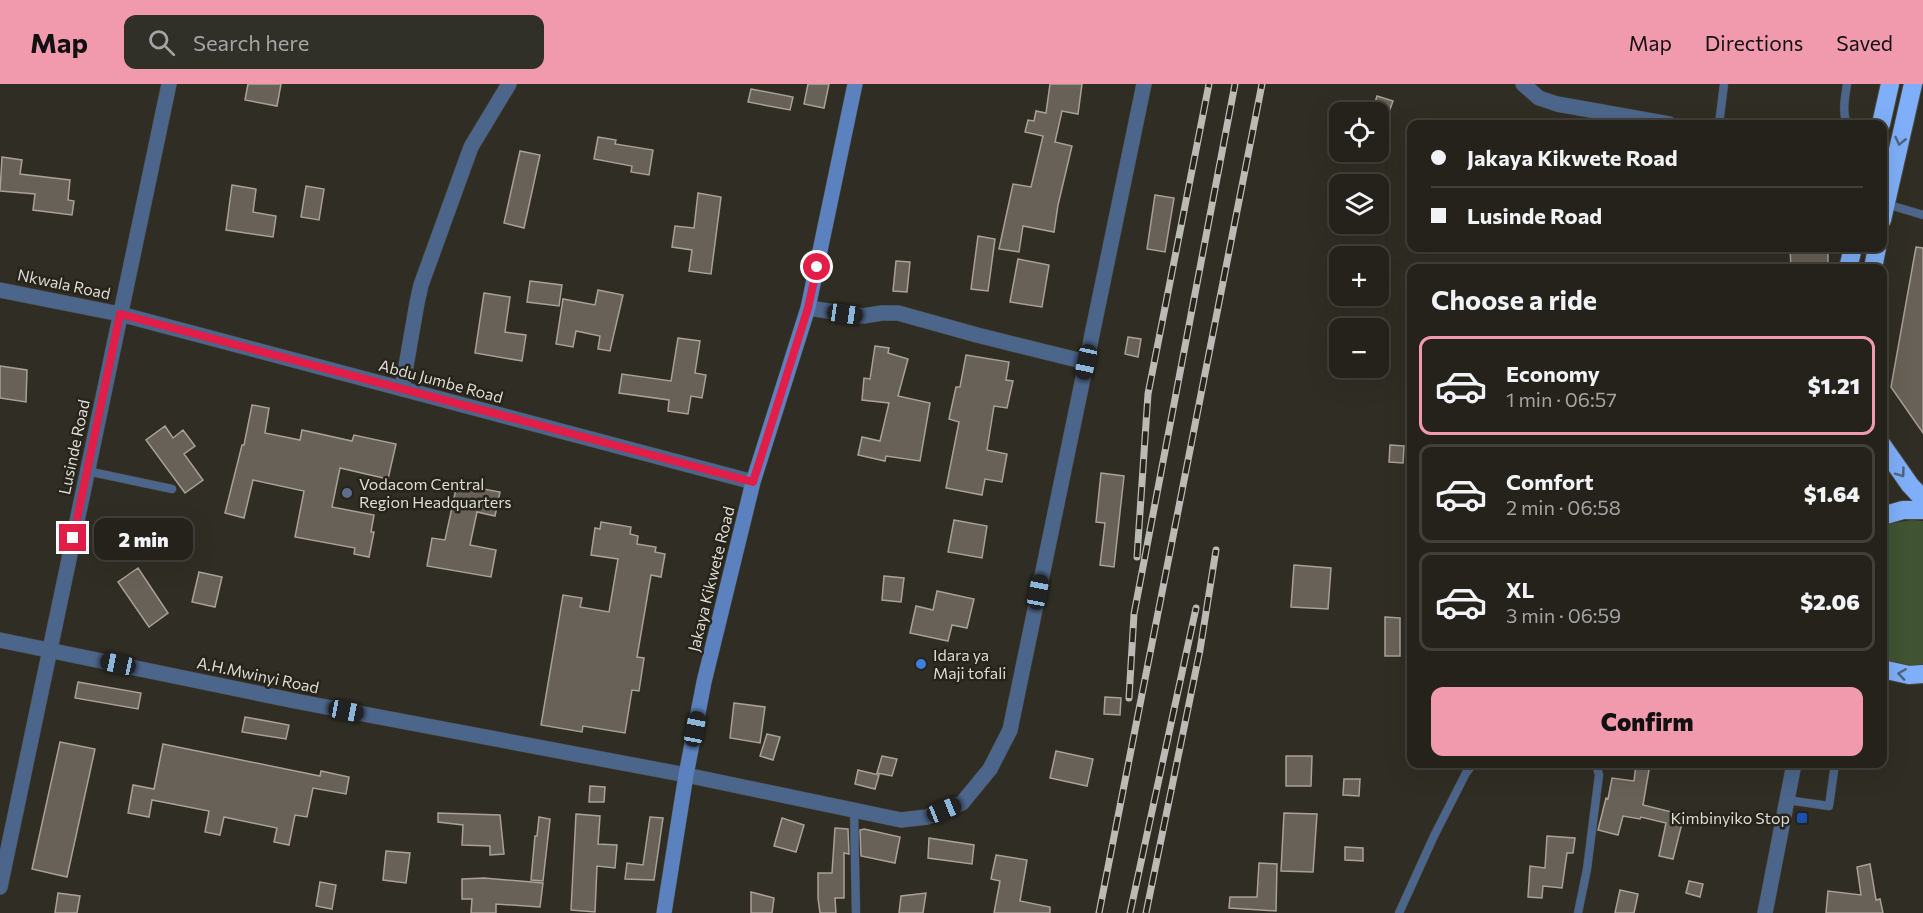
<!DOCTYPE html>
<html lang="en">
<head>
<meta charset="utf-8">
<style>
  body { margin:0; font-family:Commissioner,sans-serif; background:#302f28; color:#f1f3f6; height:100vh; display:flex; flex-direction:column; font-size:22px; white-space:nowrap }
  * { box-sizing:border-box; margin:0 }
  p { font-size:20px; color:#a3a4a3 }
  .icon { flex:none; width:33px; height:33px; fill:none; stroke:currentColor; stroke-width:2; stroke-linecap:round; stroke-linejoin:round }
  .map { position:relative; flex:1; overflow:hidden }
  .panel { position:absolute; left:1407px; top:180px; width:480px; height:504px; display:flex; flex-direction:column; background:#24221b; border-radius:12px; box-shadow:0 6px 24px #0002,0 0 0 2px #413f3a }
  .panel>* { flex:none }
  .guide { position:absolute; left:1407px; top:36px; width:480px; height:132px; border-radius:12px; box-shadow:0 6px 24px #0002,0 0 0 2px #413f3a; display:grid; align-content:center; height:132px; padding:0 24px; background:#24221b }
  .buttons { position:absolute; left:1329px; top:18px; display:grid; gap:12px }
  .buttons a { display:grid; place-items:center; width:60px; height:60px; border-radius:12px; background:#24221b; box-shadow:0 6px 24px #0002,0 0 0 2px #413f3a; font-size:30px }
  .end { position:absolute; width:27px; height:27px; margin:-14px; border:8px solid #e11d48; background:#fff; box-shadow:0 0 0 3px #fff }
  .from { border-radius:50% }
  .bubble { position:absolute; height:42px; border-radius:12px; background:#24221b; box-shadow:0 6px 24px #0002,0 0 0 2px #413f3a; font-size:20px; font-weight:800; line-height:42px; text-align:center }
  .car { position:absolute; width:18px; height:36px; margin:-18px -9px; border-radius:8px; box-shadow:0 0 4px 2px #0007; background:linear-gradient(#222 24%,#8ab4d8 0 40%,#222 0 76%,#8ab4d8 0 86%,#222 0) }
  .guide b { display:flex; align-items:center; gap:21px; height:57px; font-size:22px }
  .guide b+b { border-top:2px solid #413f3a }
  .guide i { width:15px; height:15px; background:#f1f3f6 }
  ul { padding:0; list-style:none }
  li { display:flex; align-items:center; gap:18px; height:99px; margin:0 12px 9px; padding:0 12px; border:3px solid #413f3a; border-radius:12px }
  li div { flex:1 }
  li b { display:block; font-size:22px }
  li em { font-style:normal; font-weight:800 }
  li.active { border-color:#f29aad }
  li>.icon { width:54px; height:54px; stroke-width:1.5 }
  h2 { padding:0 24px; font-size:27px; line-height:72px }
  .button { display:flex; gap:12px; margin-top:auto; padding:12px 24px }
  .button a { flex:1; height:69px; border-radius:12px; background:#f29aad; color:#111; font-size:24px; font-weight:800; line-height:69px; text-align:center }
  header { display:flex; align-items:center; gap:36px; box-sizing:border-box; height:84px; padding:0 30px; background:#f29aad; color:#111 }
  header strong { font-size:28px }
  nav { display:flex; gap:33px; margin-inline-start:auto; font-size:21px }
  .search { width:420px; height:54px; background:#302f28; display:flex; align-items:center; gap:15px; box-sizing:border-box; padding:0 21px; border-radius:12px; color:#a3a4a3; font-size:22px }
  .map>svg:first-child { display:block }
  .green { fill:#405333 }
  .building { fill:#686158; stroke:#a9a097; stroke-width:1.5 }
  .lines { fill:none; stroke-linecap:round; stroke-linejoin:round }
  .lane-casing { stroke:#4c4a40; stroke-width:9 }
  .street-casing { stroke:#4c4a40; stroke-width:16 }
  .secondary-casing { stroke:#4c4a40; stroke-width:16 }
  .highway-casing { stroke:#4c4a40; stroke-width:20 }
  .lane { stroke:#4c658a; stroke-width:8 }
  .street { stroke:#4c658a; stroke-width:15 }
  .secondary { stroke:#5b82be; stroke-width:15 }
  .highway { stroke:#7eaff8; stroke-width:18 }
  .rail-casing { stroke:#bcbab4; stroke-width:7 }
  .rail { stroke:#26241b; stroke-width:4.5; stroke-dasharray:14; stroke-linecap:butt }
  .oneway { stroke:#4e637e }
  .route { stroke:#e11d48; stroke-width:8 }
  .service-dot { fill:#5c6f8a; stroke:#26241b; stroke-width:2 }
  .shop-dot { fill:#3f7fe0; stroke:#26241b; stroke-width:2 }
  .transit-dot { fill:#1a4fb4; stroke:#26241b; stroke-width:2 }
  .labels { text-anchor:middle; stroke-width:5; stroke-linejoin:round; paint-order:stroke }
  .street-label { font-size:16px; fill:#dddbd5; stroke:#26241b }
  .poi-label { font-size:16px; fill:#dddbd5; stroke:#26241b; text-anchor:start }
</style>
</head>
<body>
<header>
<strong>Map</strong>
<div class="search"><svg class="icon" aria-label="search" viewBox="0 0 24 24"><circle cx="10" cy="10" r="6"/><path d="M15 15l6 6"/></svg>Search here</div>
<nav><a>Map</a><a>Directions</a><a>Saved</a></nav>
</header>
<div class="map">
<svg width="1923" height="829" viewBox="0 0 1923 829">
  <rect width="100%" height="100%" fill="#302e24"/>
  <path class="green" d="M1912 436 1923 437V583H1902L1883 577 1882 443 1887 440Z"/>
  <path class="building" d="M248 0H281L277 22 245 16Z
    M808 0H829L824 24 804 20Z
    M1050 0H1082L1078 30 1062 27 1055 58 1072 62 1058 121 1054 148 1023 142 1019 168 999 165 1013 100 1031 103 1043 52 1025 48 1028 36 1034 37 1036 27 1046 29Z
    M751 5 793 13 790 26 748 18Z
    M1377 12 1393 17 1389 28H1372Z
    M598 53 616 56 615 60 653 66 649 91 631 88 632 82 594 75Z
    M520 67 540 71 524 144 504 139Z
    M2 73 22 76 20 90 70 96 68 116 74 117 72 131 33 126 35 110 0 107Z
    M232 101 256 105 253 128 276 132 273 153 226 146Z
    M306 102 324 105 319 136 301 133Z
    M698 109 721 113 711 190 689 187 692 166 672 163 675 142 694 144Z
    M1155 111 1174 114 1165 168 1147 165Z
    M978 152 995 155 988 207 971 205Z
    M1916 163 1923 164V349L1891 303Z
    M1790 164H1828V184H1791Z
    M1018 175 1049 181 1042 223 1010 218Z
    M896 177 910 178 907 208 893 207Z
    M530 197 562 201 559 222 527 218Z
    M598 206 623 211 610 267 598 265 600 252 576 247 573 263 556 260 563 215 595 221Z
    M484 209 510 213 505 248 526 251 522 277 475 269Z
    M1128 253 1141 255 1138 273 1125 270Z
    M678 254 700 257 695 289 706 291 702 314 691 312 688 330 668 327 669 316 619 309 622 290 671 297Z
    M875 262 889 264 888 269 908 275 898 312 930 319 920 377 886 372 885 377 858 371 862 353 880 357 889 319 862 316 864 294 870 295Z
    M966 271 1009 278 1006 296 1013 297 1007 324 994 322 987 366 1007 370 1002 398 985 395 982 411 946 404 959 338 949 335 956 303H960Z
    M0 282 27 286 26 318 0 314Z
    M252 321 269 324 265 349 300 356 302 346 352 357 354 351 396 360 388 395 340 384 332 423 374 431 371 448H374L369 473 354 470 355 464 295 453 304 407 253 396 244 434 225 429 242 361H244Z
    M165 342 173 354 183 346 195 362 184 370 203 396 185 409 146 356Z
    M1390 361 1404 362 1403 379 1389 378Z
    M1101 389 1124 392 1114 483 1100 481 1105 439 1096 438Z
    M457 400 500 408 495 432 477 428 470 461 496 466 491 493 427 482 432 454 445 456Z
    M954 436 987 442 982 474 948 468Z
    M601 438 631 443 630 450 638 452 637 460 656 463 655 468 665 470 661 493 651 491 637 573 644 574 639 607 632 606 625 649 583 642 582 648 541 641 563 511 582 514 580 523 609 528 618 475 591 471 595 444 600 445Z
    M1294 481 1331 484 1328 525 1291 523Z
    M138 484 168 529 149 543 118 498Z
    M199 488 222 493 215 523 192 518Z
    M884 492 904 494 901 518 882 516Z
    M937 507 974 515 967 544 952 541 948 557 910 549 916 522 933 526Z
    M1385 533 1400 534V572H1385Z
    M78 598 141 609 138 625 75 614Z
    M1105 613 1121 614 1120 631 1104 630Z
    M734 619 765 623 760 659 730 654Z
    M245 633 289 641 286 655 242 648Z
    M767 650 780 653 773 676 760 672Z
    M60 658 95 665 67 793 32 785Z
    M163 660 320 692 321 687 349 693 346 710 313 704 307 733 295 731 289 761 274 758 277 744 224 733 220 751 205 748 209 727 152 716 149 733 128 729 133 701 154 705Z
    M1056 667 1093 675 1087 702 1050 694Z
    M882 672 897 675 892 692 877 689Z
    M1286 672H1312L1311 702H1286Z
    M1636 680H1650L1643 721 1684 731 1673 775 1659 772 1666 739 1641 733 1640 735 1623 732 1618 751 1598 746 1606 714 1608 715 1612 694 1634 697Z
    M858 686 879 691 875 705 855 700Z
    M1344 695H1360L1359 712 1343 711Z
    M590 702 605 703 604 718H589Z
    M438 729 500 731 504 770 490 771V762L462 761 463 741 438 738Z
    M1284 729 1317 730 1313 788 1281 787Z
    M576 730 600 732 598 760 617 761 615 784 597 782 595 828 571 826Z
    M539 733 550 735 543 797 531 796 535 752H537Z
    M650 733 663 734 654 796 625 795 627 779 643 781Z
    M782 734 804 741 796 768 774 762Z
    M835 744 848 745 849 770 844 769V814H835L836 829H820L818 814V789H832Z
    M864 745 900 753 895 779 861 772 860 746Z
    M1547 752 1575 754 1573 769H1567L1562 804 1543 802 1542 814 1528 813 1530 782 1545 784Z
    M929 754 974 761 972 780 928 774Z
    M1345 763 1363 764V777L1345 776Z
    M386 767 410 769 406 799 383 796Z
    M996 771 1027 776 1020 817 1050 823V829H994L1000 797 991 795Z
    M1259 779 1277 780 1276 827 1229 824 1230 813H1257Z
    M1870 780 1876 816 1880 815 1883 829H1826L1828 807 1861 811 1857 783Z
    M484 794 543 799 540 823 496 820V829H471L472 815H462V795Z
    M1689 797 1703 800 1700 813 1686 809Z
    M320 798 336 801 332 825 316 822Z
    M1620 806 1638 810 1634 829H1615Z
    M751 808 774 814 772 829H751Z
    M58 809 80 812 77 829H55Z
    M926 809 923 829H899L901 812Z"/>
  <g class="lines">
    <defs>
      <path id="lane" d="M1719 40 1724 0
        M1847 40C1842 28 1845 13 1847 0
        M1886 120 1923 131
        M87 387 172 405
        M1787 716 1829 722 1835 680
        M854 726 856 829
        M1399 829 1434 752 1466 689 1473 680
        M1578 829 1587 785 1599 691 1596 680"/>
      <path id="street" d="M1523 0 1539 14 1557 20 1669 40
        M0 206 120 230 753 398
        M808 224 863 232 882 229H898L977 251 1086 278
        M402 305 417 219 421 201 471 63 509 0
        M0 556 300 618 686 691 901 736 927 733 962 719 990 685 1010 646 1144 0
        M0 803 169 0
        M1765 829 1794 680"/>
      <path id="secondary" d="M664 829 686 691 704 598 753 398 808 224 855 0"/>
      <path id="highway" d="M1881 40 1890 0
        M1882 136 1913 0
        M1848 184 1853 164
        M1873 184 1877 164
        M1882 361 1910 401 1923 415
        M1882 432 1903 426H1923
        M1882 585 1909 591 1923 590"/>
    </defs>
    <use href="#lane" class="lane-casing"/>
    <use href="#street" class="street-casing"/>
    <use href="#secondary" class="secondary-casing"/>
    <use href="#highway" class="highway-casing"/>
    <use href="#lane" class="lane"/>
    <use href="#street" class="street"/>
    <use href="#secondary" class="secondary"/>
    <use href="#highway" class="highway"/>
    <defs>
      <path id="rail" d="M1137 473 1148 310 1209 0
        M1129 614 1134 530 1235 0
        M1099 829 1262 0
        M1130 829 1196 524
        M1146 829 1200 566 1216 466"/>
    </defs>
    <use href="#rail" class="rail-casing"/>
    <use href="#rail" class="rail"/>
  </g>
  <defs><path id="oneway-chevron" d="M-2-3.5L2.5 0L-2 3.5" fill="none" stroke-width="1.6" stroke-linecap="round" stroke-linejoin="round" transform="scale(1.5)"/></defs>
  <g class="oneway">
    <use href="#oneway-chevron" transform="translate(1900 57) rotate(103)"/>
    <use href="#oneway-chevron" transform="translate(1901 389) rotate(54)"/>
    <use href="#oneway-chevron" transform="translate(1902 590) rotate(-172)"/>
  </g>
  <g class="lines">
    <path class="route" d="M73 454 120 230 753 398 808 224 817 183"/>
  </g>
  <circle class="service-dot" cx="347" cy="409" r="6"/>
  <circle class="shop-dot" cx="921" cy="580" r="6"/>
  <rect class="transit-dot" x="1796" y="728" width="12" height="12" rx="3"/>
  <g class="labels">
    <g class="street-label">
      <text transform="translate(64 200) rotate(12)" y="6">Nkwala Road</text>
      <text transform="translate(441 297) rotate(15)" y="6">Abdu Jumbe Road</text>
      <text transform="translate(74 363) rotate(-78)" y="6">Lusinde Road</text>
      <text transform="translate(711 495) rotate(-76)" y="6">Jakaya Kikwete Road</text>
      <text transform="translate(258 591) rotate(12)" y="6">A.H.Mwinyi Road</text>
    </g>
    <g class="poi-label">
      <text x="359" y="406">Vodacom Central<tspan x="359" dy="18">Region Headquarters</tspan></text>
      <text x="933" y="577">Idara ya<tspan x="933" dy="18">Maji tofali</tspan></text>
      <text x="1790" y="740" text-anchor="end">Kimbinyiko Stop</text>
    </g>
  </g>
</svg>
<div class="buttons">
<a><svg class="icon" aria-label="locate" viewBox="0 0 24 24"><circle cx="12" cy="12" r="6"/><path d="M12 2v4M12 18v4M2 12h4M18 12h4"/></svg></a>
<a><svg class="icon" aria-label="layers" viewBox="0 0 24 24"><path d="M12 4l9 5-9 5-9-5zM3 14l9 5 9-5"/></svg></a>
<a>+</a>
<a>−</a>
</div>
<i class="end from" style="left:817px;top:183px"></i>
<i class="end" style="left:73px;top:454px"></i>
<div class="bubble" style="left:94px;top:434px;width:99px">2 min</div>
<i class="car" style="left:845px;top:230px;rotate:98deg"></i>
<i class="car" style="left:1086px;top:278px;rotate:192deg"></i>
<i class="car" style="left:1038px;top:508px;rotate:11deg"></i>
<i class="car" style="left:118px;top:580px;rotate:282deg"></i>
<i class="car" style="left:346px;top:627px;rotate:101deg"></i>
<i class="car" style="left:695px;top:645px;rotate:11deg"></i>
<i class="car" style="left:944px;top:726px;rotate:68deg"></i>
<div class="guide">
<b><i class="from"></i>Jakaya Kikwete Road</b>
<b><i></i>Lusinde Road</b>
</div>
<section class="panel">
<h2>Choose a ride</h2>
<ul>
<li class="active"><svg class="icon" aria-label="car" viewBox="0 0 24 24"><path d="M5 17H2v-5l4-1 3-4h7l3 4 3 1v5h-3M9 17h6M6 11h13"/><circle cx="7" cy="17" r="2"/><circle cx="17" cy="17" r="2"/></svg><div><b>Economy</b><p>1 min · 06:57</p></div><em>$1.21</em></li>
<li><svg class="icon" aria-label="car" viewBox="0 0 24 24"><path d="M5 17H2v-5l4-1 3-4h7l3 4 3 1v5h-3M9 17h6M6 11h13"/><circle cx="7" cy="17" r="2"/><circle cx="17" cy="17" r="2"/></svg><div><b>Comfort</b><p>2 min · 06:58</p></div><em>$1.64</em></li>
<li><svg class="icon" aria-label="car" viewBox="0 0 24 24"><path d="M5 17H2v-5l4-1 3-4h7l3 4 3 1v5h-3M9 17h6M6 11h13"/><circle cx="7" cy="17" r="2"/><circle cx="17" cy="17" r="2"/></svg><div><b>XL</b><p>3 min · 06:59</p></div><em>$2.06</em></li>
</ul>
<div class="button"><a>Confirm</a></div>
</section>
</div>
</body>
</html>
